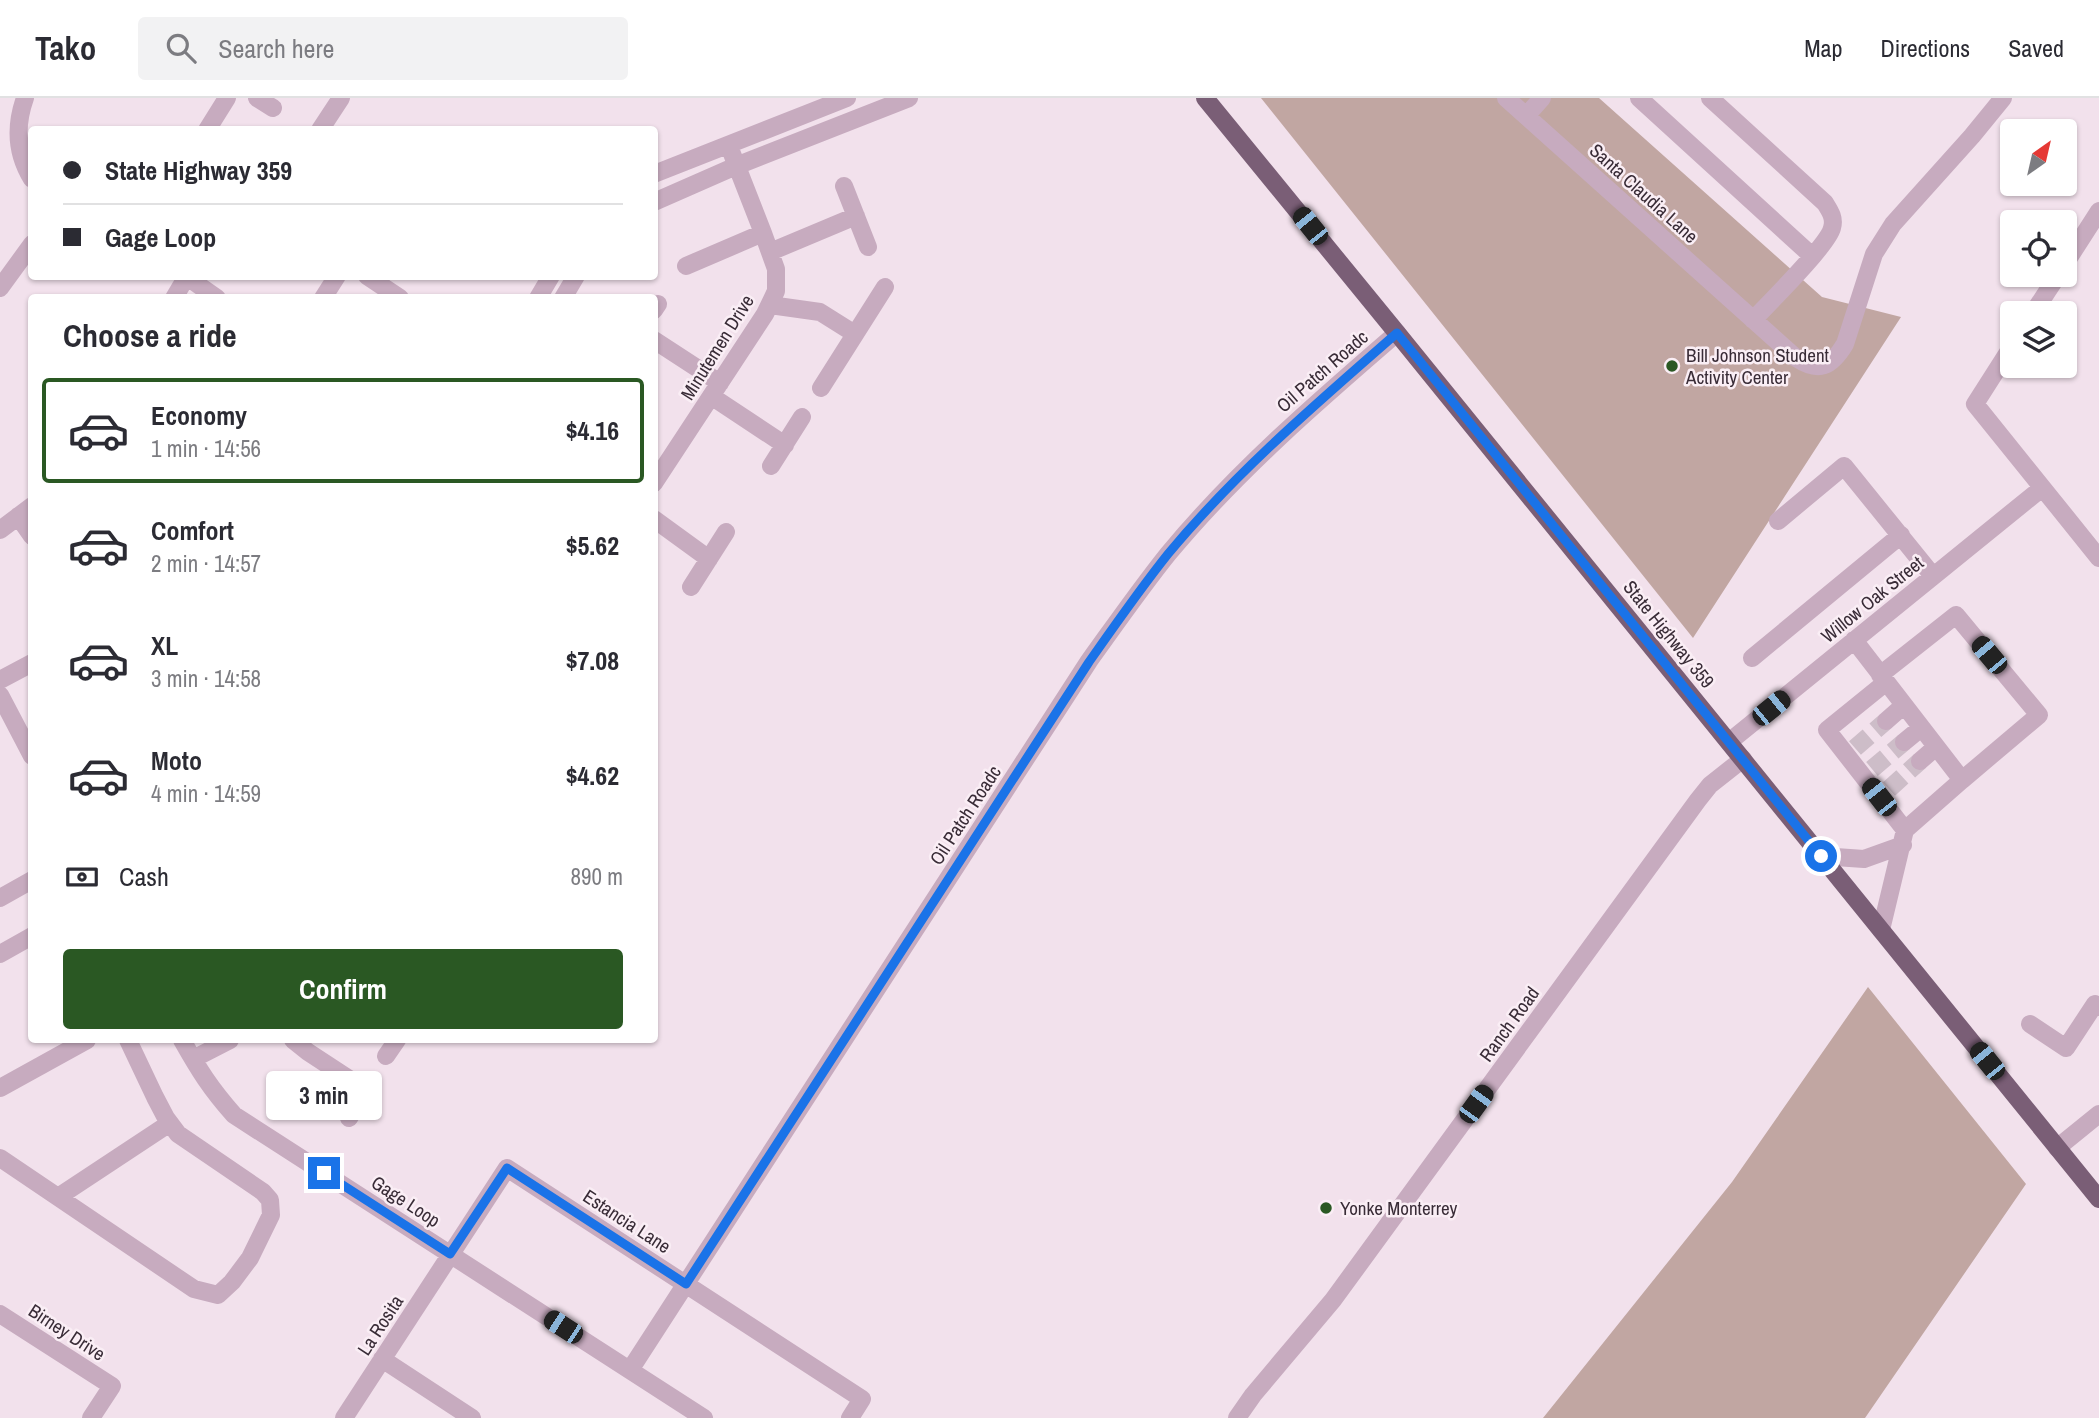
<!DOCTYPE html>
<html lang="en">
<head>
<meta charset="utf-8">
<style>
  body { margin:0; font-family:"Archivo Narrow",sans-serif; background:#f2f2f3; color:#2b2b33; height:100vh; display:flex; flex-direction:column; font-size:26px; white-space:nowrap }
  * { box-sizing:border-box; margin:0 }
  p { font-size:23px; color:#7c7c81 }
  .icon { flex:none; width:38px; height:38px; fill:none; stroke:currentColor; stroke-width:2; stroke-linecap:round; stroke-linejoin:round }
  .map { position:relative; flex:1; overflow:hidden }
  .side { position:absolute; left:28px; top:196px; width:630px; height:749px; display:flex; flex-direction:column; background:#fff; border-radius:7px; box-shadow:0 2px 5px #0004 }
  .side>* { flex:none }
  .banner { position:absolute; left:28px; top:28px; width:630px; height:154px; border-radius:7px; box-shadow:0 2px 5px #0004; display:grid; align-content:center; height:154px; padding:0 35px; background:#fff }
  .needle { width:46px; rotate:34deg }
  .fabs { position:absolute; left:2000px; top:21px; display:grid; gap:14px }
  .fabs a { display:grid; place-items:center; width:77px; height:77px; border-radius:7px; background:#fff; box-shadow:0 2px 5px #0004; font-size:35px }
  .end { position:absolute; width:32px; height:32px; margin:-16px; border:9px solid #1a73e8; background:#fff; box-shadow:0 0 0 4px #fff }
  .from { border-radius:50% }
  .bubble { position:absolute; height:49px; border-radius:7px; background:#fff; box-shadow:0 2px 5px #0004; font-size:23px; font-weight:800; line-height:49px; text-align:center }
  .car { position:absolute; width:21px; height:42px; margin:-21px -10px; border-radius:9px; box-shadow:0 0 5px 2px #0007; background:linear-gradient(#222 24%,#8ab4d8 0 40%,#222 0 76%,#8ab4d8 0 86%,#222 0) }
  .banner b { display:flex; align-items:center; gap:24px; height:66px; font-size:26px }
  .banner b+b { border-top:2px solid #e1e1e2 }
  .banner i { width:18px; height:18px; background:#2b2b33 }
  ul { padding:0; list-style:none }
  li { display:flex; align-items:center; gap:21px; height:105px; margin:0 14px 10px; padding:0 21px; border:4px solid transparent; border-radius:7px }
  li div { flex:1 }
  li b { display:block; font-size:26px }
  li em { font-style:normal; font-weight:800 }
  li.on { border-color:#2a5823 }
  li>.icon { width:63px; height:63px; stroke-width:1.5 }
  h2 { padding:0 35px; font-size:32px; line-height:84px }
  .pay { display:flex; align-items:center; gap:18px; height:77px; padding:0 35px; font-size:26px }
  .pay p { margin-inline-start:auto }
  .primary-button { display:flex; gap:14px; margin-top:auto; padding:14px 35px }
  .primary-button a { flex:1; height:80px; border-radius:7px; background:#2a5823; color:#fff; font-size:28px; font-weight:800; line-height:80px; text-align:center }
  header { display:flex; align-items:center; gap:42px; box-sizing:border-box; height:98px; padding:0 35px; background:#fff; border-bottom:2px solid #e1e1e2 }
  header strong { font-size:33px }
  nav { display:flex; gap:38px; margin-inline-start:auto; font-size:24px }
  .search { width:490px; height:63px; background:#f2f2f3; display:flex; align-items:center; gap:18px; box-sizing:border-box; padding:0 24px; border-radius:7px; color:#7c7c81; font-size:26px }
  .map>svg:first-child { display:block }
  .green { fill:#c1a6a2 }
  .lines { fill:none; stroke-linecap:round; stroke-linejoin:round }
  .minor-tunnel { stroke:#cdbdc8; stroke-width:18; stroke-dasharray:18 9; stroke-linecap:butt }
  .minor { stroke:#c7abbf; stroke-width:18 }
  .major { stroke:#7a5e76; stroke-width:18 }
  .route { stroke:#1a73e8; stroke-width:9 }
  .poi-dot { fill:#2a5823; stroke:#faeef5; stroke-width:2.5 }
  .labels { text-anchor:middle; stroke-width:5; stroke-linejoin:round; paint-order:stroke }
  .street-label { font-size:19px; fill:#392c37; stroke:#faeef5 }
  .poi-label { font-size:19px; fill:#392c37; stroke:#faeef5; text-anchor:start }
</style>
</head>
<body>
<header>
<strong>Tako</strong>
<div class="search"><svg class="icon" aria-label="search" viewBox="0 0 24 24"><circle cx="10" cy="10" r="6"/><path d="M15 15l6 6"/></svg>Search here</div>
<nav><a>Map</a><a>Directions</a><a>Saved</a></nav>
</header>
<div class="map">
<svg width="2099" height="1320" viewBox="0 0 2099 1320">
  <rect width="100%" height="100%" fill="#f2e1ec"/>
  <path class="green" d="M1261 0H1599L1822 199 1901 219 1693 540Z
    M1868 889 2026 1086 1865 1320H1543L1732 1084Z"/>
  <g class="lines">
    <path class="minor-tunnel" d="M1855 650 1886 623
      M1872 671 1904 644
      M1889 691 1920 663"/>
    <path class="minor" d="M25 0C15 28 16 55 32 81
      M257 0 273 10
      M1506 0 1796 260C1819 275 1831 269 1845 246L1874 156 1893 126 1972 38 2003 0
      M1639 0 1812 158
      M1710 0 1825 105C1830 113 1835 120 1832 130 1828 147 1768 206 1753 222
      M1526 18 1542 0
      M207 32 227 0
      M320 32 341 0
      M654 76 847 0
      M844 88 868 149
      M654 104 736 68 909 0
      M770 154 856 118
      M2065 166 2099 113
      M686 168 763 135
      M367 178 400 200
      M187 179 217 200
      M0 190 32 146
      M174 200 187 178
      M323 200 337 178
      M538 200 551 178
      M563 200 576 178
      M770 207 820 214 855 236
      M654 212 658 206
      M2033 215 2058 177
      M654 242 720 285
      M2012 248 1975 306 2099 460
      M821 290 885 189
      M711 298 785 347
      M771 368 802 319
      M654 385 765 216 776 193V171L763 135 729 48
      M18 418 32 438
      M654 421 709 461
      M1778 423 1844 368 1933 478
      M0 432 32 408
      M691 489 726 434
      M1854 542 1962 682 1905 732 1827 632 1885 585
      M1752 560 1901 437
      M1880 577 1956 517 2039 617 1962 682
      M0 582 32 565
      M0 597 32 658
      M1886 623 1903 608
      M1729 644 2042 390
      M1904 644 1921 630
      M1920 663 1936 649
      M1821 758 1864 761 1903 747
      M0 800 32 782
      M1881 832 1905 732
      M0 856 32 838
      M2030 926 2066 950 2095 906 2099 909
      M182 942C199 972 210 990 234 1017L704 1320
      M293 942 308 954 366 992 349 1020
      M386 958 397 942
      M193 961 230 942
      M0 990 87 942
      M2057 1050 2099 1016
      M0 1060 194 1191 218 1197 232 1184 250 1160 271 1117 270 1102 263 1094 178 1036 166 1020 155 999 128 942
      M58 1099 170 1025
      M0 1216 112 1288 91 1320
      M382 1261 472 1320
      M630 1272 1089 563C1115 527 1140 491 1168 456 1236 374 1317 304 1397 235
      M344 1320 507 1070 862 1301 850 1320
      M1237 1320 1253 1297 1333 1202 1698 702 1710 687 1743 661"/>
    <path class="major" d="M1205 0 1397 235 2099 1101"/>
  </g>
  <g class="lines">
    <path class="route" d="M324 1075 450 1156 507 1070 686 1186 1089 564C1115 527 1140 491 1168 456 1236 374 1317 305 1397 235L1821 758"/>
  </g>
  <g class="poi-dot">
    <circle cx="1672" cy="268" r="7"/>
    <circle cx="1326" cy="1110" r="7"/>
  </g>
  <g class="labels">
    <g class="street-label">
      <text transform="translate(1644 95) rotate(42)" y="7">Santa Claudia Lane</text>
      <text transform="translate(717 249) rotate(-58)" y="7">Minutemen Drive</text>
      <text transform="translate(1322 273) rotate(-41)" y="7">Oil Patch Roadc</text>
      <text transform="translate(1872 501) rotate(-39)" y="7">Willow Oak Street</text>
      <text transform="translate(1669 536) rotate(51)" y="7">State Highway 359</text>
      <text transform="translate(965 717) rotate(-57)" y="7">Oil Patch Roadc</text>
      <text transform="translate(1509 926) rotate(-54)" y="7">Ranch Road</text>
      <text transform="translate(406 1103) rotate(33)" y="7">Gage Loop</text>
      <text transform="translate(627 1123) rotate(33)" y="7">Estancia Lane</text>
      <text transform="translate(380 1227) rotate(-57)" y="7">La Rosita</text>
      <text transform="translate(67 1234) rotate(33)" y="7">Birney Drive</text>
    </g>
    <g class="poi-label">
      <text x="1686" y="264">Bill Johnson Student<tspan x="1686" dy="22">Activity Center</tspan></text>
      <text x="1340" y="1117">Yonke Monterrey</text>
    </g>
  </g>
</svg>
<div class="fabs">
<a><svg class="needle" viewBox="-14 -14 28 28"><path d="M0-13l5 13h-10z" fill="#e53935"/><path d="M0 13l5-13h-10z" fill="#7c7c81"/></svg></a>
<a><svg class="icon" aria-label="locate" viewBox="0 0 24 24"><circle cx="12" cy="12" r="6"/><path d="M12 2v4M12 18v4M2 12h4M18 12h4"/></svg></a>
<a><svg class="icon" aria-label="layers" viewBox="0 0 24 24"><path d="M12 4l9 5-9 5-9-5zM3 14l9 5 9-5"/></svg></a>
</div>
<i class="end from" style="left:1821px;top:758px"></i>
<i class="end" style="left:324px;top:1075px"></i>
<div class="bubble" style="left:266px;top:973px;width:116px">3 min</div>
<i class="car" style="left:1310px;top:128px;rotate:321deg"></i>
<i class="car" style="left:1989px;top:557px;rotate:320deg"></i>
<i class="car" style="left:1771px;top:610px;rotate:51deg"></i>
<i class="car" style="left:1879px;top:699px;rotate:322deg"></i>
<i class="car" style="left:1987px;top:963px;rotate:321deg"></i>
<i class="car" style="left:1476px;top:1006px;rotate:36deg"></i>
<i class="car" style="left:563px;top:1229px;rotate:303deg"></i>
<div class="banner">
<b><i class="from"></i>State Highway 359</b>
<b><i></i>Gage Loop</b>
</div>
<section class="side">
<h2>Choose a ride</h2>
<ul>
<li class="on"><svg class="icon" aria-label="car" viewBox="0 0 24 24"><path d="M5 17H2v-5l4-1 3-4h7l3 4 3 1v5h-3M9 17h6M6 11h13"/><circle cx="7" cy="17" r="2"/><circle cx="17" cy="17" r="2"/></svg><div><b>Economy</b><p>1 min · 14:56</p></div><em>$4.16</em></li>
<li><svg class="icon" aria-label="car" viewBox="0 0 24 24"><path d="M5 17H2v-5l4-1 3-4h7l3 4 3 1v5h-3M9 17h6M6 11h13"/><circle cx="7" cy="17" r="2"/><circle cx="17" cy="17" r="2"/></svg><div><b>Comfort</b><p>2 min · 14:57</p></div><em>$5.62</em></li>
<li><svg class="icon" aria-label="car" viewBox="0 0 24 24"><path d="M5 17H2v-5l4-1 3-4h7l3 4 3 1v5h-3M9 17h6M6 11h13"/><circle cx="7" cy="17" r="2"/><circle cx="17" cy="17" r="2"/></svg><div><b>XL</b><p>3 min · 14:58</p></div><em>$7.08</em></li>
<li><svg class="icon" aria-label="car" viewBox="0 0 24 24"><path d="M5 17H2v-5l4-1 3-4h7l3 4 3 1v5h-3M9 17h6M6 11h13"/><circle cx="7" cy="17" r="2"/><circle cx="17" cy="17" r="2"/></svg><div><b>Moto</b><p>4 min · 14:59</p></div><em>$4.62</em></li>
</ul>
<div class="pay"><svg class="icon" aria-label="cash" viewBox="0 0 24 24"><path d="M3 7h18v10H3z"/><circle cx="12" cy="12" r="2"/></svg>Cash<p>890 m</p></div>
<div class="primary-button"><a>Confirm</a></div>
</section>
</div>
</body>
</html>
